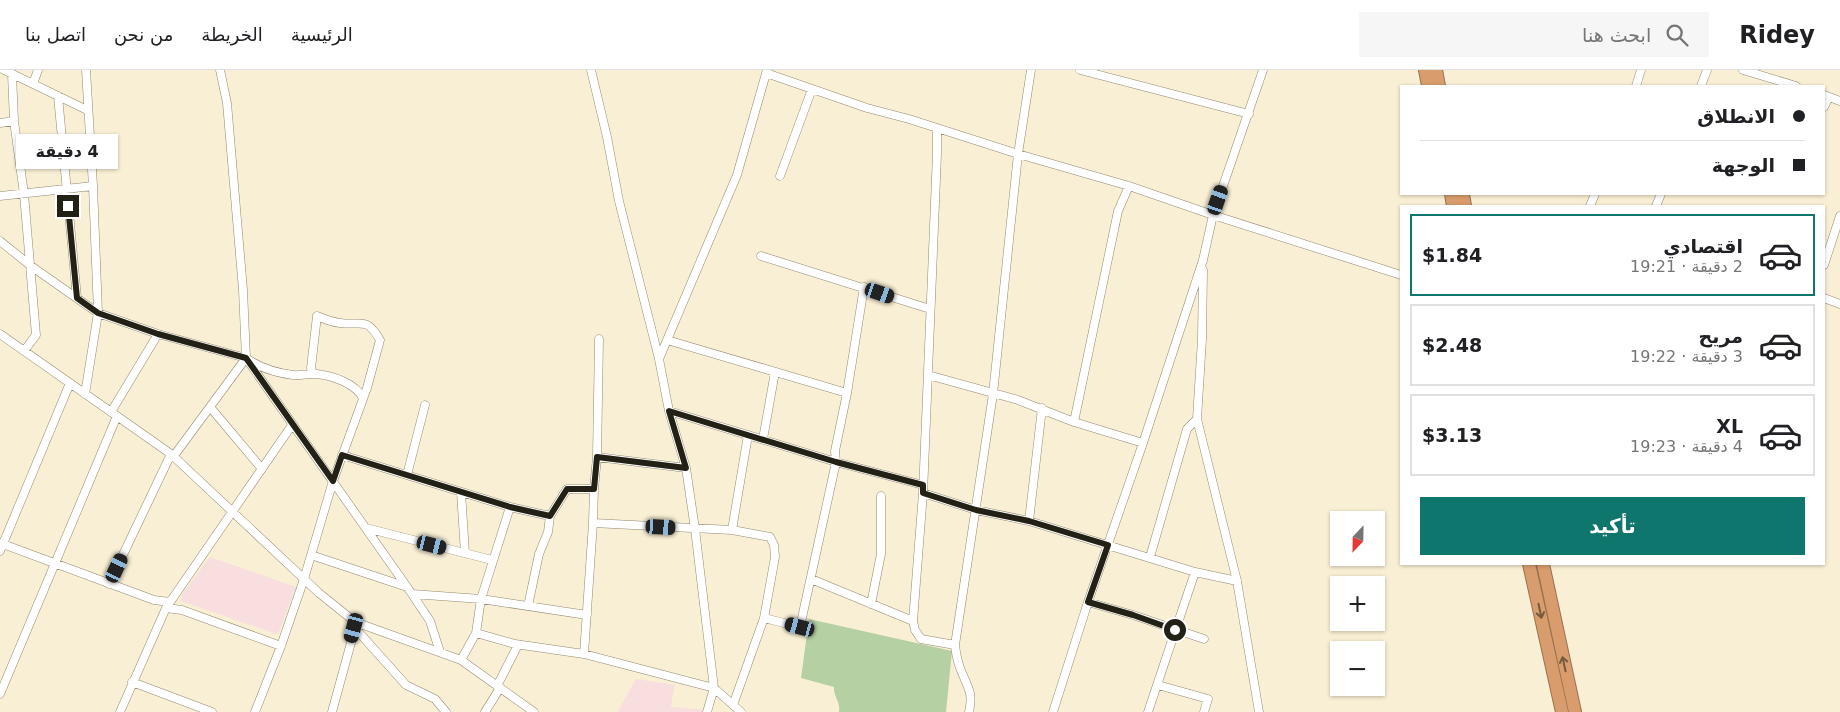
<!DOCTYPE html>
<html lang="ar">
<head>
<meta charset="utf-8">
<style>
  body { margin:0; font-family:"DejaVu Sans","Noto Naskh Arabic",sans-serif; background:#f6f6f6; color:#202124; direction:rtl; height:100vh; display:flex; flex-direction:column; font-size:19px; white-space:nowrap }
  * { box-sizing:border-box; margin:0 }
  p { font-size:16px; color:#757577 }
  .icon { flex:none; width:28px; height:28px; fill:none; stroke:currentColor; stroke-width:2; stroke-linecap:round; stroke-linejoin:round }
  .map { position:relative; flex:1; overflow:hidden; direction:ltr }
  .details { position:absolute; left:1400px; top:135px; width:425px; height:360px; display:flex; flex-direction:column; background:#fff; border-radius:0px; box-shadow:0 1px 4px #0004; direction:rtl }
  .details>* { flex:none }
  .guide { position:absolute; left:1400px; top:15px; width:425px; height:110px; border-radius:0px; box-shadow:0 1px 4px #0004; direction:rtl; display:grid; align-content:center; height:110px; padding:0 20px; background:#fff }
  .needle { width:32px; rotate:202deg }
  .fabs { position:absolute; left:1330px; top:441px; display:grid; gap:10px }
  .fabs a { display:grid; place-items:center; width:55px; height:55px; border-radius:0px; background:#fff; box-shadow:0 1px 4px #0004; font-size:25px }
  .end { position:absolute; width:22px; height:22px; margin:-11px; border:6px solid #232016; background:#fff; box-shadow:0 0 0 2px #fff }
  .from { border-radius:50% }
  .bubble { position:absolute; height:35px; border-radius:0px; background:#fff; box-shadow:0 1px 4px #0004; font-size:16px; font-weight:700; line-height:35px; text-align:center; direction:rtl }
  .car { position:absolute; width:15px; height:30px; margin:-15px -8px; border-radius:6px; box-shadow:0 0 4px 1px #0007; background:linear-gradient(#222 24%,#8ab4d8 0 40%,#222 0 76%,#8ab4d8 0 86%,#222 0) }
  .guide b { display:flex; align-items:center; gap:18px; height:48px; font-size:19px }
  .guide b+b { border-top:1px solid #e0e0e0 }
  .guide i { width:12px; height:12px; background:#202124 }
  ul { padding:9px 0 0; list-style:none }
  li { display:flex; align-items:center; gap:15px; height:82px; margin:0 10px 8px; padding:0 10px; border:2px solid #e0e0e0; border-radius:0px }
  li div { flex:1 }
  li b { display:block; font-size:19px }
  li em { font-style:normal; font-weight:700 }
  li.selected { border-color:#0f766e }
  li>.icon { width:45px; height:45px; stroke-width:1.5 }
  .cta { display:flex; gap:10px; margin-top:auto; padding:10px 20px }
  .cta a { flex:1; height:58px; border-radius:0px; background:#0f766e; color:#fff; font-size:20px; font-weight:700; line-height:58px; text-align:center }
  header { display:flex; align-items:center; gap:30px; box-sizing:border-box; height:70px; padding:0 25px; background:#fff; border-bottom:1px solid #e0e0e0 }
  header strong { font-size:24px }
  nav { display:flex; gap:28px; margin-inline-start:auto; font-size:18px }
  .search { width:350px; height:45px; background:#f6f6f6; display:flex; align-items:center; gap:12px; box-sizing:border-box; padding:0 18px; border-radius:0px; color:#757577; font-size:19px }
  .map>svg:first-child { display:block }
  .education { fill:#f9dee0 }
  .green { fill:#b5d1a3 }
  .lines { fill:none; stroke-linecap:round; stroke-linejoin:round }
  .minor-casing { stroke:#928a71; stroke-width:9 }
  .highway-casing { stroke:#99714f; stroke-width:14 }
  .minor { stroke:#fff; stroke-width:8 }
  .highway { stroke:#d99d6d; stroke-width:12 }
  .oneway { stroke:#75583d }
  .route { stroke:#232016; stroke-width:6 }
</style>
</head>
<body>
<header>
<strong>Ridey</strong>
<div class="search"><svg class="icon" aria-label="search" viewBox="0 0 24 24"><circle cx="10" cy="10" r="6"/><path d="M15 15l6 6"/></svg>ابحث هنا</div>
<nav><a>الرئيسية</a><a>الخريطة</a><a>من نحن</a><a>اتصل بنا</a></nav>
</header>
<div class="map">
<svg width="1840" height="642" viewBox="0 0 1840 642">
  <rect width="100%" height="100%" fill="#f8efd4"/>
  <path class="education" d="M210 487 296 517 278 564H276L181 531 182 524Z
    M636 609 676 615 674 617 671 637 704 640 703 642H620L618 641Z"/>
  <path class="green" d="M809 549 952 581 946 642H839C841 632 833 626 834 617L801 608Z"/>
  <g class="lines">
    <defs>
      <path id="minor" d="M4 0 87 40
        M220 0 227 33 243 220 246 288 412 524 481 529 587 545
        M591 0 607 67 619 131 659 289 669 341 686 398 695 459 714 618 707 642
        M1080 0 1249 44
        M1743 0 1796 16
        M766 3 867 38 909 49 1018 84 1129 116 1213 145 1401 205
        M12 4 14 51 24 124 36 265 24 281
        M33 14 38 0
        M1636 16 1641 0
        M1701 16 1707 0
        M1824 25 1840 31
        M58 26 77 228
        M1824 37 1829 27
        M0 53 14 51
        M937 59V84L923 423 913 551 915 560 921 569 955 575 993 324 1018 84 1031 0
        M780 106 812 19
        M0 126 93 116
        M1590 136 1595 124
        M1656 136 1661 124
        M0 171 31 196 98 243 158 264 246 288C260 298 277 303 293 305 301 306 309 303 317 304 333 306 355 313 363 328
        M761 186 930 239
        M1824 195 1840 146
        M1203 200 1202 269 1197 349 1237 511 1259 642
        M1824 228 1840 234
        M0 264 171 384 319 523 355 552 461 590 534 642
        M667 270 847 323
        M659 289 737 105 767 0
        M928 305 1018 330 1074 352 1143 373
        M85 324 98 243 93 116 86 0
        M210 337 262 399
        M669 341 836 392 923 415
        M111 342 158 264
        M1074 352 1118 141 1129 116
        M763 369 775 302
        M342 385 510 437
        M173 387 246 288
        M597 387 599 269
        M407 405 425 335
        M461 422 465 483
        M923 423 976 440 1029 451 1195 502 1237 511
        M1029 451 1042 338
        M593 453 594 419
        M366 458 492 490
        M732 460 748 365
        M0 473 154 530 170 532
        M0 481 70 313
        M311 485 407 517
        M1150 487 1187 359 1197 349
        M811 509 913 551
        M109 514 171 384
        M412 524 430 551 440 582
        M1088 532 1133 545 1204 569
        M871 534 881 484V426
        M528 536 539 484 548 462 550 446
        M166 538 182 540 281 576
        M476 563 515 574 584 584 714 618 741 642
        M955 575C956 584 958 594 962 603 969 619 973 624 969 642
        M584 584 593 453 732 460 770 467 774 475 775 487 764 548
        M461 590 476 563 481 529 510 437 550 446 567 419H594L597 387 686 398
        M132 612 212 642
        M1158 615 1208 629 1204 642
        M497 616 518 575
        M0 624 117 346
        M733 635 764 548 800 557 836 392 835 381 847 323 864 217
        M120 642 166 538 292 355
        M255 642 281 576 304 509 333 411 367 318 380 270C366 246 362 256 340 253 332 252 324 249 317 246L311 298 313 304
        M332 642 355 558 406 615 435 629 446 642
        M485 642 500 618
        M1053 642 1088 532 1143 373 1203 190 1213 145 1263 0
        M1148 642 1195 502"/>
      <path id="highway" d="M1425 0 1428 16
        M1436 0 1439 16
        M1451 124 1453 136
        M1463 124 1465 136
        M1529 494 1562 642
        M1543 494 1575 642"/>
    </defs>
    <use href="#minor" class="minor-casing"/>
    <use href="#highway" class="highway-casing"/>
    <use href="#minor" class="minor"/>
    <use href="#highway" class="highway"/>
  </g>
  <defs><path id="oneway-shaft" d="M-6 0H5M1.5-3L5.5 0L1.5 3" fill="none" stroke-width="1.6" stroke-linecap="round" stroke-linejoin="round" transform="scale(1.25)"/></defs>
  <g class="oneway">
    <use href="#oneway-shaft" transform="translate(1540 541) rotate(78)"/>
    <use href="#oneway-shaft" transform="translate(1564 594) rotate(-102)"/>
  </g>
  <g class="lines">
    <path class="route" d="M68 136 77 228 98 243 158 264 246 288 333 411 342 385 510 437 550 446 567 419H594L597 387 686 398 669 341 836 392 923 415V423L976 440 1029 451 1108 475 1088 532 1133 545 1175 560"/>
  </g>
</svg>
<div class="fabs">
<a><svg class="needle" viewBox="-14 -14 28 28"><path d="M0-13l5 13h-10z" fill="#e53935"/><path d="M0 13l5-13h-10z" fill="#757577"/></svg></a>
<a>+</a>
<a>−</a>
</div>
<i class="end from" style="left:1175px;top:560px"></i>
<i class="end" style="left:68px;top:136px"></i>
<div class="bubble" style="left:16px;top:64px;width:102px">4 دقيقة</div>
<i class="car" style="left:1218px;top:130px;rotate:19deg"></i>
<i class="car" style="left:880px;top:223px;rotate:109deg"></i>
<i class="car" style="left:661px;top:457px;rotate:93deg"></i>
<i class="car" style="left:432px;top:475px;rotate:104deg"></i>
<i class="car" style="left:117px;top:498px;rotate:25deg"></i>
<i class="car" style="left:800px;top:557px;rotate:285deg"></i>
<i class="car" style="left:354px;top:558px;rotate:195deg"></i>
<div class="guide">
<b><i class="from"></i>الانطلاق</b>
<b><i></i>الوجهة</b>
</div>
<section class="details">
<ul>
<li class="selected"><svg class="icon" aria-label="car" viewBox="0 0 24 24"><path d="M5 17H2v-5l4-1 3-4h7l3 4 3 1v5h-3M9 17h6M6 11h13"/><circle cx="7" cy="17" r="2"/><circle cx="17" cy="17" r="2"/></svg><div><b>اقتصادي</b><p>2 دقيقة · 19:21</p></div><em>$1.84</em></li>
<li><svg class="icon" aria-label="car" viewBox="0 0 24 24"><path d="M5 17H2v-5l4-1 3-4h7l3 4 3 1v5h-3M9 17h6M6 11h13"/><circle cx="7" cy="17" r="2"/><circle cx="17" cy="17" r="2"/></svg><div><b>مريح</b><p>3 دقيقة · 19:22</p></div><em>$2.48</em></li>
<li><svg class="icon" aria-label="car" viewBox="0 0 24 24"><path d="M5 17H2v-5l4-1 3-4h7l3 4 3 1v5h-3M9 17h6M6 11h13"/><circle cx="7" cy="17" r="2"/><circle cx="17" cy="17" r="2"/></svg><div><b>XL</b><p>4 دقيقة · 19:23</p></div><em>$3.13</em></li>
</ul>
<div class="cta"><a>تأكيد</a></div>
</section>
</div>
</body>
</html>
